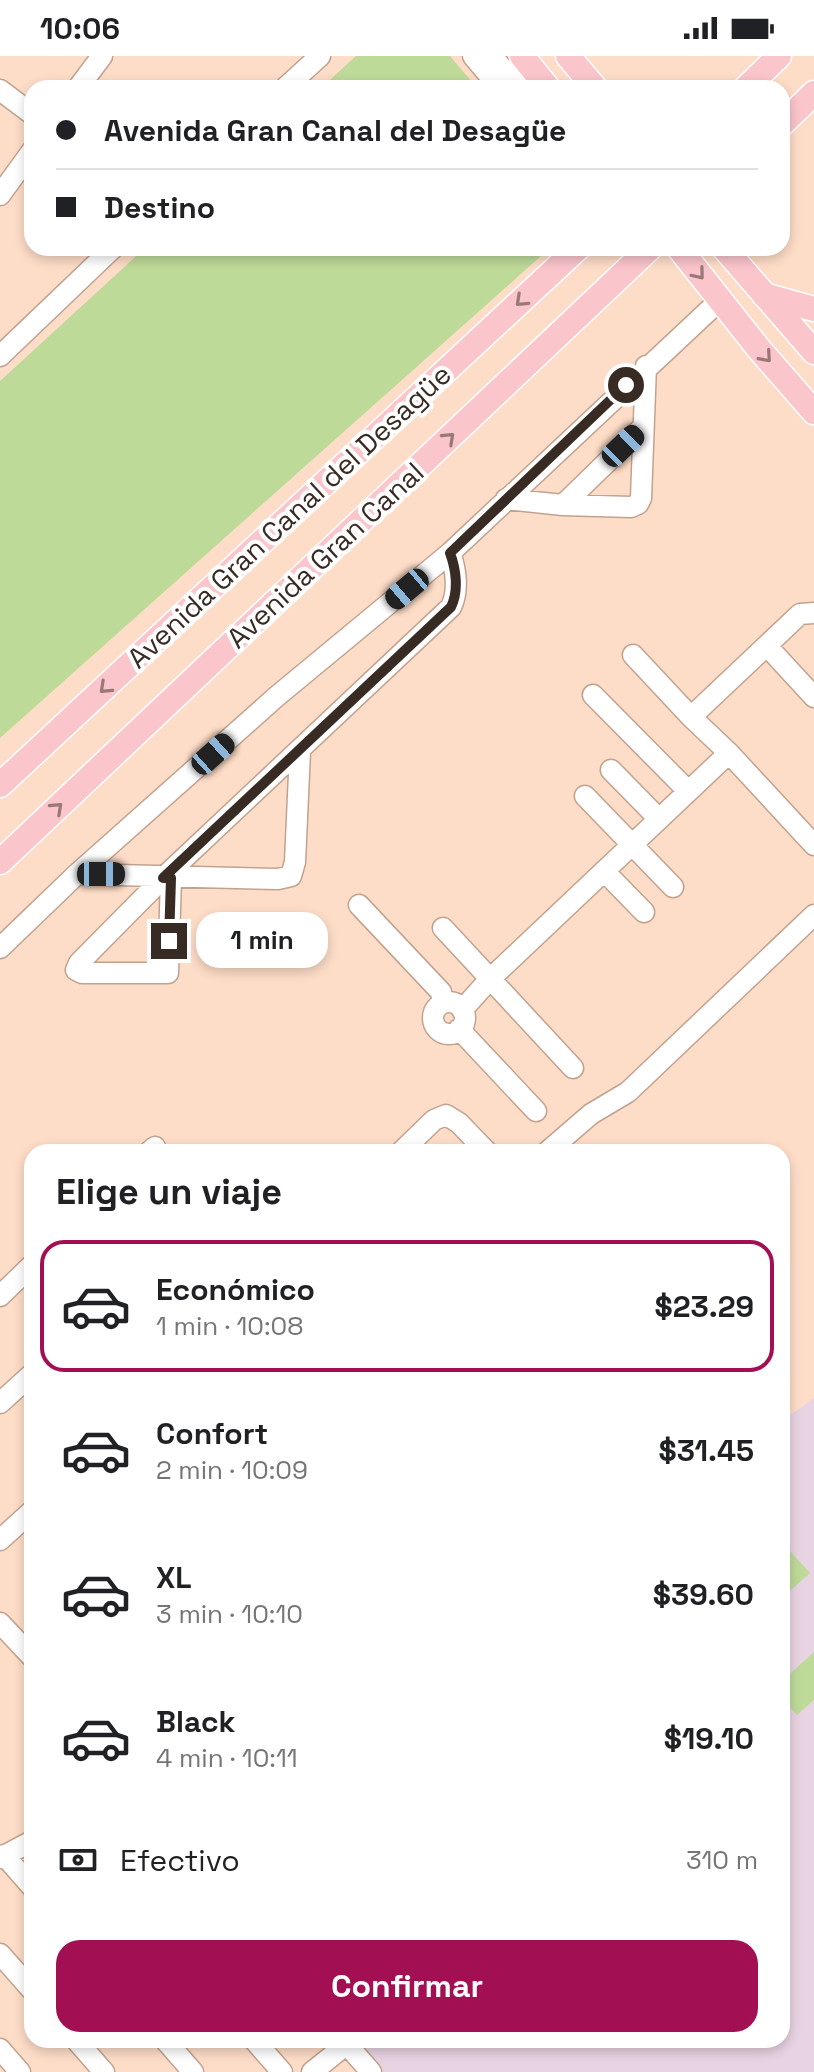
<!DOCTYPE html>
<html lang="es">
<head>
<meta charset="utf-8">
<style>
  body { margin:0; font-family:"Space Grotesk",sans-serif; background:#f6f6f6; color:#202124; height:100vh; display:flex; flex-direction:column; font-size:30px; white-space:nowrap }
  * { box-sizing:border-box; margin:0 }
  p { font-size:26px; color:#757577 }
  .icon { flex:none; width:44px; height:44px; fill:none; stroke:currentColor; stroke-width:2; stroke-linecap:round; stroke-linejoin:round }
  .map { position:relative; flex:1; overflow:hidden }
  .drawer { position:absolute; left:24px; top:1088px; width:766px; height:904px; display:flex; flex-direction:column; background:#fff; border-radius:24px; box-shadow:0 4px 12px #0003 }
  .drawer>* { flex:none }
  .banner { position:absolute; left:24px; top:24px; width:766px; height:176px; border-radius:24px; box-shadow:0 4px 12px #0003; display:grid; align-content:center; height:176px; padding:0 32px; background:#fff }
  .end { position:absolute; width:36px; height:36px; margin:-18px; border:10px solid #382b23; background:#fff; box-shadow:0 0 0 4px #fff }
  .from { border-radius:50% }
  .bubble { position:absolute; height:56px; border-radius:24px; background:#fff; box-shadow:0 4px 12px #0003; font-size:26px; font-weight:700; line-height:56px; text-align:center }
  .car { position:absolute; width:24px; height:48px; margin:-24px -12px; border-radius:10px; box-shadow:0 0 6px 2px #0007; background:linear-gradient(#222 24%,#8ab4d8 0 40%,#222 0 76%,#8ab4d8 0 86%,#222 0) }
  .banner b { display:flex; align-items:center; gap:28px; height:76px; font-size:30px }
  .banner b+b { border-top:2px solid #e0e0e0 }
  .banner i { width:20px; height:20px; background:#202124 }
  ul { padding:0; list-style:none }
  li { display:flex; align-items:center; gap:24px; height:132px; margin:0 16px 12px; padding:0 16px; border:4px solid transparent; border-radius:24px }
  li div { flex:1 }
  li b { display:block; font-size:30px }
  li em { font-style:normal; font-weight:700 }
  li.on { border-color:#a20f52 }
  li>.icon { width:72px; height:72px; stroke-width:1.5 }
  h2 { padding:0 32px; font-size:36px; line-height:96px }
  .pay { display:flex; align-items:center; gap:20px; height:88px; padding:0 32px; font-size:30px }
  .pay p { margin-inline-start:auto }
  .button { display:flex; gap:16px; margin-top:auto; padding:16px 32px }
  .button a { flex:1; height:92px; border-radius:24px; background:#a20f52; color:#fff; font-size:32px; font-weight:700; line-height:92px; text-align:center }
  .status { display:flex; justify-content:space-between; align-items:center; height:56px; padding:0 40px; background:#fff; direction:ltr }
  .status svg { height:22px; fill:currentColor }
  .map>svg:first-child { display:block }
  .education { fill:#e8d3e2 }
  .garden { fill:#beda99 }
  .lines { fill:none; stroke-linecap:round; stroke-linejoin:round }
  .minor-casing { stroke:#c2a28f; stroke-width:23 }
  .major-casing { stroke:#fff; stroke-width:27 }
  .minor { stroke:#fff; stroke-width:20 }
  .major { stroke:#fac5cb; stroke-width:24 }
  .oneway { stroke:#997877 }
  .route { stroke:#382b23; stroke-width:10 }
  .labels { text-anchor:middle; stroke-width:8; stroke-linejoin:round; paint-order:stroke }
  .street-label { font-size:28px; fill:#382b23; stroke:#fff }
</style>
</head>
<body>
<div class="status"><b>10:06</b><svg viewBox="0 0 49 12"><path d="M0 12V9h3v3zM5 12V6h3v6zM10 12V3h3v9zM15 12V0h3v12zM26 1h20v11H26zM47 4h2v5h-2z"/></svg></div>
<div class="map">
<svg width="814" height="2016" viewBox="0 0 814 2016">
  <rect width="100%" height="100%" fill="#feddc8"/>
  <path class="education" d="M814 1342V2016H375L347 1984H782V1365Z"/>
  <path class="garden" d="M356 0H450L477 32H321Z
    M145 192H550L0 682V325Z
    M782 1486 810 1517 782 1542Z
    M814 1596V1644L797 1659 782 1643V1625Z"/>
  <g class="lines">
    <defs>
      <path id="minor" d="M473 0 500 32
        M492 0 519 32
        M78 32 102 0
        M285 32 320 0
        M0 34 32 58
        M0 139 32 95
        M0 300 113 192
        M506 443 563 449 631 451 638 448 641 442 646 310
        M563 449 643 371
        M767 590 814 641
        M633 599 691 661
        M593 639 688 735
        M729 697 814 789
        M611 714 659 763
        M585 740 673 831
        M604 815 644 856
        M77 818 278 823 291 820 295 806 300 696
        M171 822 168 917H82L76 914 79 907 163 822 451 551C459 535 456 513 450 497
        M359 849 441 936 443 947
        M443 872 573 1012
        M0 892 77 818 276 641 450 497 720 244
        M433 962a16 16 0 1 1 32 0a16 16 0 1 1-32 0Z
        M462 954 490 923 729 697 691 661 800 558 814 557
        M459 973 536 1055
        M149 1096 155 1091
        M401 1096 434 1064 446 1059 459 1067 487 1096
        M547 1096 591 1058 628 1036 814 859
        M0 1240 32 1209
        M0 1347 32 1318
        M0 1484 32 1455
        M0 1567 32 1601
        M4 1799 32 1831
        M0 1802 32 1785
        M0 1898 32 1934
        M76 1984 104 2016
        M165 1984 193 2016
        M254 1984 282 2016
        M343 1984 371 2016
        M0 1993 20 2016
        M312 2016 347 1988"/>
      <path id="major" d="M522 0 548 32
        M568 0 595 32
        M746 32 779 0
        M782 68 814 37
        M679 192 759 293 814 356
        M724 192 814 296
        M764 239 814 253
        M0 729 578 192
        M0 806 650 192"/>
    </defs>
    <use href="#minor" class="minor-casing"/>
    <use href="#major" class="major-casing"/>
    <use href="#minor" class="minor"/>
    <use href="#major" class="major"/>
  </g>
  <defs><path id="oneway-chevron" d="M-2-3.5L2.5 0L-2 3.5" fill="none" stroke-width="1.6" stroke-linecap="round" stroke-linejoin="round" transform="scale(2)"/></defs>
  <g class="oneway">
    <use href="#oneway-chevron" transform="translate(699 218) rotate(51)"/>
    <use href="#oneway-chevron" transform="translate(521 245) rotate(137)"/>
    <use href="#oneway-chevron" transform="translate(766 301) rotate(49)"/>
    <use href="#oneway-chevron" transform="translate(449 382) rotate(-43)"/>
    <use href="#oneway-chevron" transform="translate(105 632) rotate(137)"/>
    <use href="#oneway-chevron" transform="translate(57 752) rotate(-43)"/>
  </g>
  <g class="lines">
    <path class="route" d="M169 885 171 822H163L451 551C459 535 456 513 450 497L626 329"/>
  </g>
  <g class="labels">
    <g class="street-label">
      <text transform="translate(289 460) rotate(-43)" y="10">Avenida Gran Canal del Desagüe</text>
      <text transform="translate(325 499) rotate(-43)" y="10">Avenida Gran Canal</text>
    </g>
  </g>
</svg>
<i class="end from" style="left:626px;top:329px"></i>
<i class="end" style="left:169px;top:885px"></i>
<div class="bubble" style="left:196px;top:856px;width:132px">1 min</div>
<i class="car" style="left:623px;top:390px;rotate:46deg"></i>
<i class="car" style="left:407px;top:533px;rotate:230deg"></i>
<i class="car" style="left:213px;top:698px;rotate:48deg"></i>
<i class="car" style="left:101px;top:818px;rotate:90deg"></i>
<div class="banner">
<b><i class="from"></i>Avenida Gran Canal del Desagüe</b>
<b><i></i>Destino</b>
</div>
<section class="drawer">
<h2>Elige un viaje</h2>
<ul>
<li class="on"><svg class="icon" aria-label="car" viewBox="0 0 24 24"><path d="M5 17H2v-5l4-1 3-4h7l3 4 3 1v5h-3M9 17h6M6 11h13"/><circle cx="7" cy="17" r="2"/><circle cx="17" cy="17" r="2"/></svg><div><b>Económico</b><p>1 min · 10:08</p></div><em>$23.29</em></li>
<li><svg class="icon" aria-label="car" viewBox="0 0 24 24"><path d="M5 17H2v-5l4-1 3-4h7l3 4 3 1v5h-3M9 17h6M6 11h13"/><circle cx="7" cy="17" r="2"/><circle cx="17" cy="17" r="2"/></svg><div><b>Confort</b><p>2 min · 10:09</p></div><em>$31.45</em></li>
<li><svg class="icon" aria-label="car" viewBox="0 0 24 24"><path d="M5 17H2v-5l4-1 3-4h7l3 4 3 1v5h-3M9 17h6M6 11h13"/><circle cx="7" cy="17" r="2"/><circle cx="17" cy="17" r="2"/></svg><div><b>XL</b><p>3 min · 10:10</p></div><em>$39.60</em></li>
<li><svg class="icon" aria-label="car" viewBox="0 0 24 24"><path d="M5 17H2v-5l4-1 3-4h7l3 4 3 1v5h-3M9 17h6M6 11h13"/><circle cx="7" cy="17" r="2"/><circle cx="17" cy="17" r="2"/></svg><div><b>Black</b><p>4 min · 10:11</p></div><em>$19.10</em></li>
</ul>
<div class="pay"><svg class="icon" aria-label="cash" viewBox="0 0 24 24"><path d="M3 7h18v10H3z"/><circle cx="12" cy="12" r="2"/></svg>Efectivo<p>310 m</p></div>
<div class="button"><a>Confirmar</a></div>
</section>
</div>
</body>
</html>
